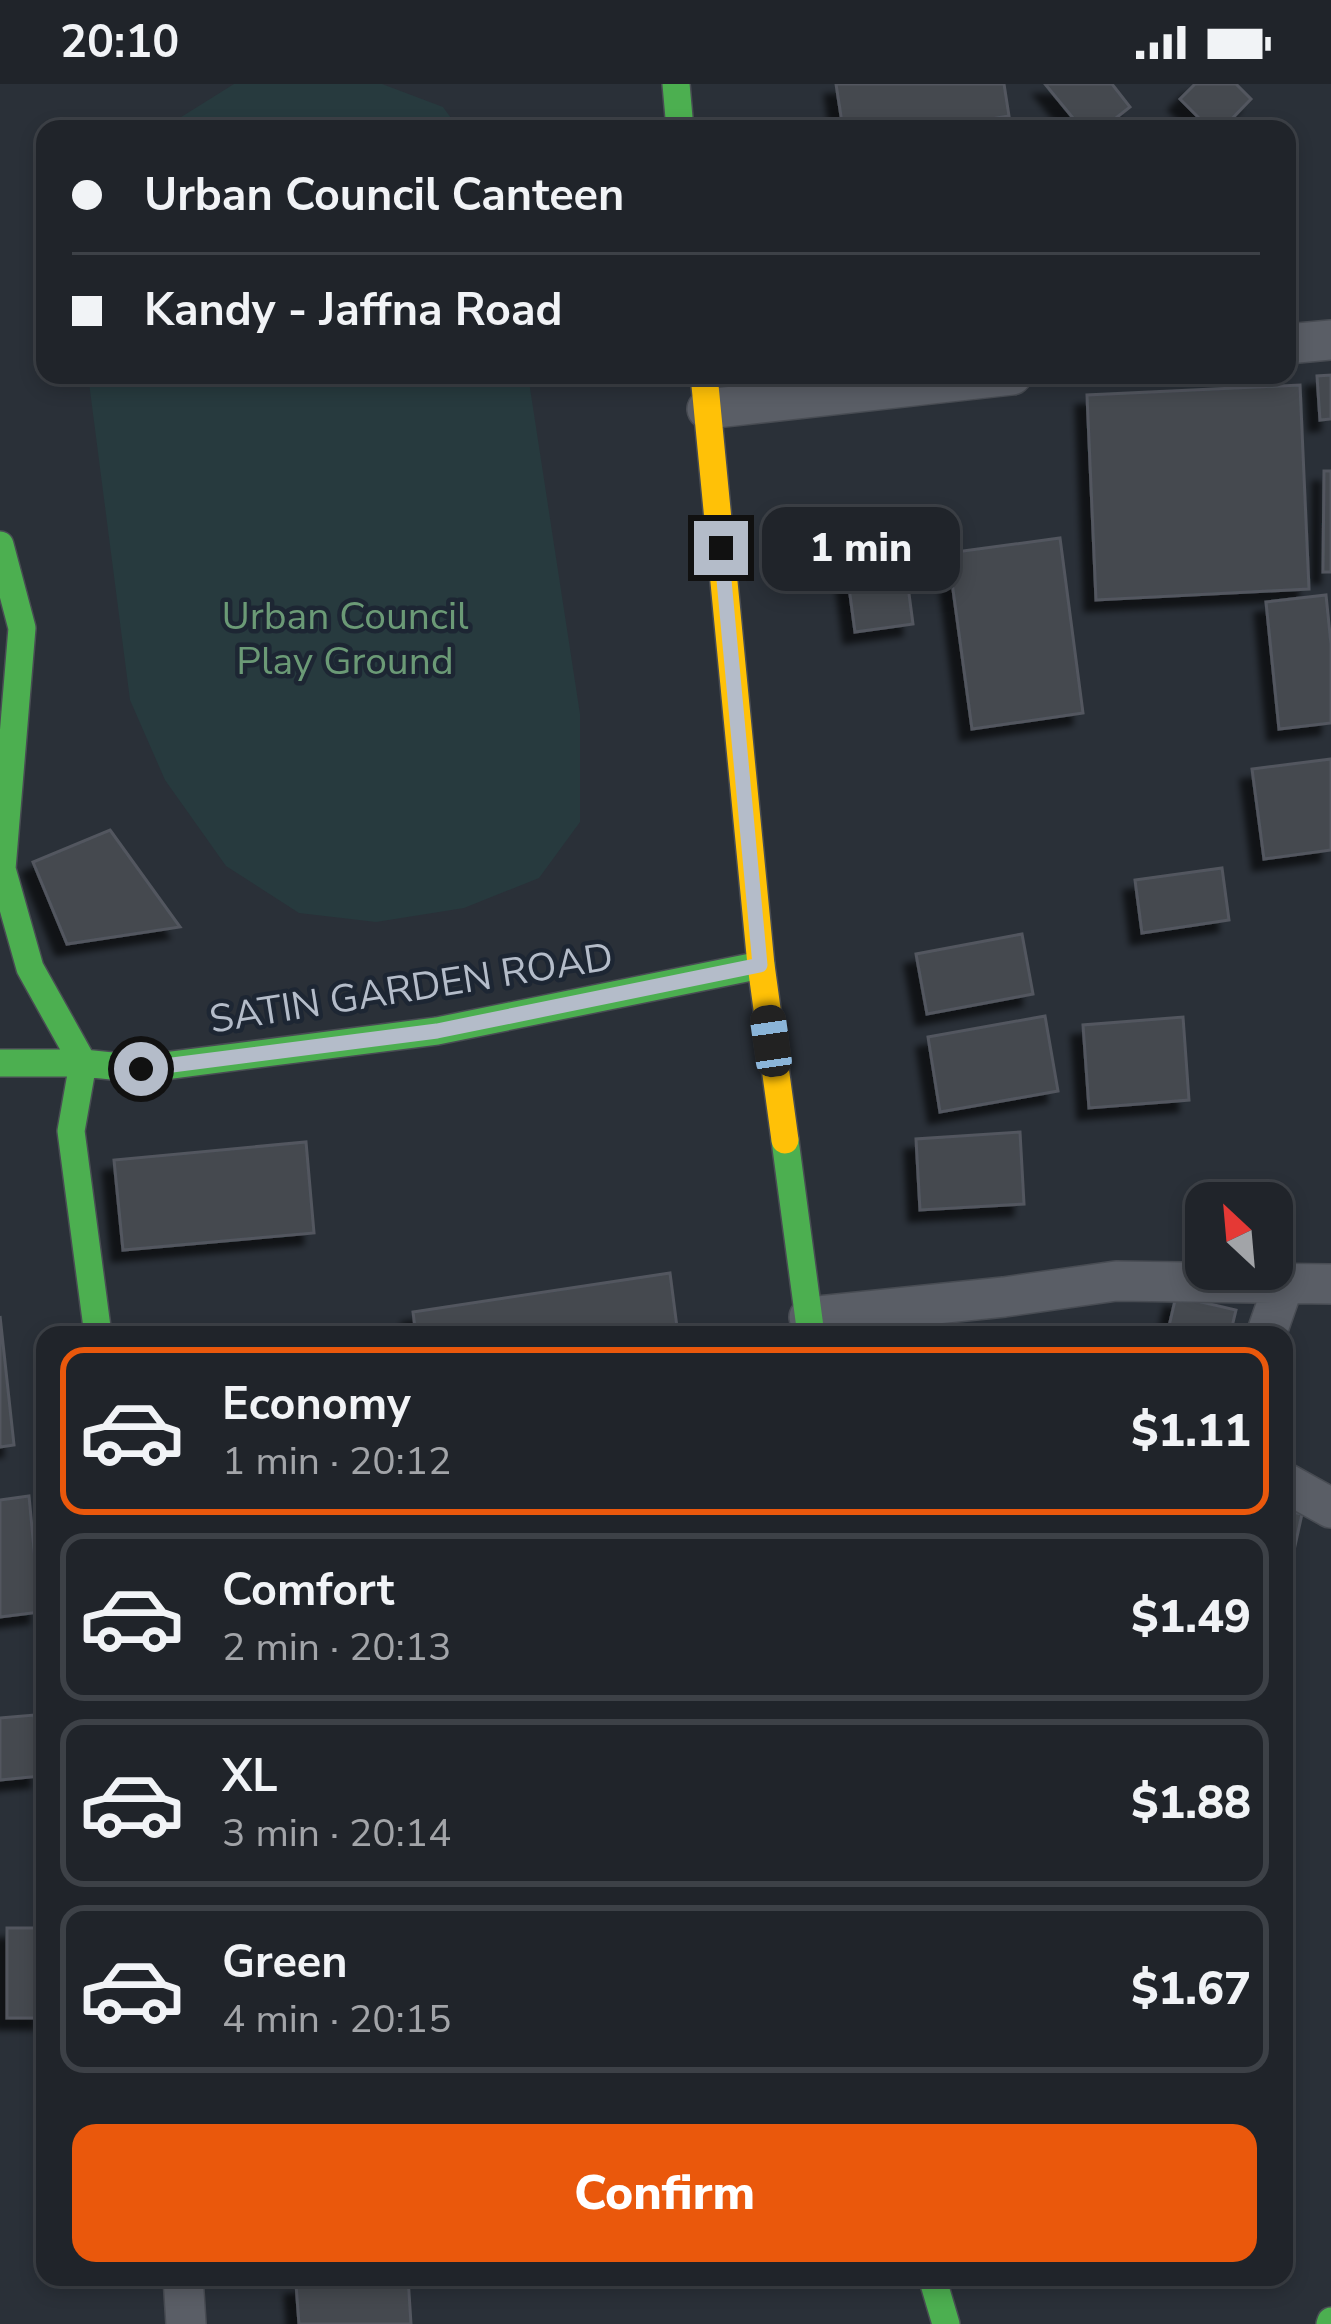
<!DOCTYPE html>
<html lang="en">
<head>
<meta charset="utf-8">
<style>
  body { margin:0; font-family:"Nunito Sans",sans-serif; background:#282c32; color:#f1f3f6; height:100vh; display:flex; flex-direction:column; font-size:45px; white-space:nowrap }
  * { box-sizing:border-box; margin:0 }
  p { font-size:39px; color:#a2a4a8 }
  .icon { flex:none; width:66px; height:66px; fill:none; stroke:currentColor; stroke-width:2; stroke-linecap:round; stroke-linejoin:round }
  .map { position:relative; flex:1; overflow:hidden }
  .sheet { position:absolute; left:36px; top:1242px; width:1257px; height:960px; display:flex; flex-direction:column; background:#20242a; border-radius:24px; box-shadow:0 6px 18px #0003,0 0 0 3px #3d4147 }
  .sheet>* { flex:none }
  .banner { position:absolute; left:36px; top:36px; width:1260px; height:264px; border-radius:24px; box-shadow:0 6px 18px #0003,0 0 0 3px #3d4147; display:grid; align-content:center; height:264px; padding:0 36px; background:#20242a }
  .needle { width:78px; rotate:334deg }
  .fabs { position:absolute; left:1185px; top:1098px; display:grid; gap:24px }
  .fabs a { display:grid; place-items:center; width:108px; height:108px; border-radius:24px; background:#20242a; box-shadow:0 6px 18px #0003,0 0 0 3px #3d4147; font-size:60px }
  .end { position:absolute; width:54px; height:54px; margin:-27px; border:15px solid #b4bcc9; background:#111; box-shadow:0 0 0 6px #111 }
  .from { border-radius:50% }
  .bubble { position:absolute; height:84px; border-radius:24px; background:#20242a; box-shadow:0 6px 18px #0003,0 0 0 3px #3d4147; font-size:39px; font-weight:800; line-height:84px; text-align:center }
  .car { position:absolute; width:36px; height:72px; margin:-36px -18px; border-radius:15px; box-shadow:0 0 9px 3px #0007; background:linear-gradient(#222 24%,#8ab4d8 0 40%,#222 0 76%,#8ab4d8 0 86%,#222 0) }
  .banner b { display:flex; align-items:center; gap:42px; height:114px; font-size:45px }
  .banner b+b { border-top:3px solid #3d4147 }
  .banner i { width:30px; height:30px; background:#f1f3f6 }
  ul { padding:21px 0 0; list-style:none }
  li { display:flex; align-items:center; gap:36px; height:168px; margin:0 24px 18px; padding:0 12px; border:6px solid #3d4147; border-radius:24px }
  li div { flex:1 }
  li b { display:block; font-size:45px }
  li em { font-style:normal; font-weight:800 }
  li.active { border-color:#ea580c }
  li>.icon { width:108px; height:108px; stroke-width:1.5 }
  .cta { display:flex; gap:24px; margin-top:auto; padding:24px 36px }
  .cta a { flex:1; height:138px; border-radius:24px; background:#ea580c; color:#fff; font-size:48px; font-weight:800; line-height:138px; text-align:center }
  .status { display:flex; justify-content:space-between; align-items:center; height:84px; padding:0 60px; background:#20242a; direction:ltr }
  .status svg { height:33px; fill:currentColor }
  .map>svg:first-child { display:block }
  .green { fill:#273a3e }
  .building { fill:#444950; stroke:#52575f; stroke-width:3; filter:url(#shadow) }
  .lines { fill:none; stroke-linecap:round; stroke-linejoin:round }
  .street-casing { stroke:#484c53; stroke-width:42 }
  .fast-casing { stroke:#484c53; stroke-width:30 }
  .slow-casing { stroke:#484c53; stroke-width:30 }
  .street { stroke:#5a5e66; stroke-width:39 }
  .fast { stroke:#4caf50; stroke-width:27 }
  .slow { stroke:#ffc107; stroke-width:27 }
  .route { stroke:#b4bcc9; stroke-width:15 }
  .labels { text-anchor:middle; stroke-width:9; stroke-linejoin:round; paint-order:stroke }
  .park-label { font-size:39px; fill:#6b9a76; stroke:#1d2633 }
  .street-label { font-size:39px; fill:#b4bcc9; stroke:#1d2633 }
</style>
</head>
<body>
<div class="status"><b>20:10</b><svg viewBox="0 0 49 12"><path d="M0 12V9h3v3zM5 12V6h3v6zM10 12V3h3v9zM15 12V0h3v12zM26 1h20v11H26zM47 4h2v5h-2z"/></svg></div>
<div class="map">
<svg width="1331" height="2240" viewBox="0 0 1331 2240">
  <defs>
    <filter id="shadow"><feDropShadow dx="-11" dy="11" stdDeviation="3" flood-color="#0009"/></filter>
  </defs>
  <rect width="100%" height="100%" fill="#2a3038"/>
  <path class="green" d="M234 0H382L443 23 459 45H162Z
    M88 291H528L580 630V738L539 794 464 824 376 838 299 829 226 782 165 696 130 616Z"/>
  <path class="building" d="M836 0H1004L1009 32 931 45H843Z
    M1045 0H1112L1130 23 1102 45H1082Z
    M1195 0H1236L1251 15 1222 45H1210L1180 15Z
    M1331 291V335L1320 336 1317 292Z
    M1300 301 1309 505 1096 516 1087 311Z
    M1324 387H1331V488H1323Z
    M1060 454 1083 629 972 645 948 469Z
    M904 472 913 540 855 548 846 481Z
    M1326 511 1331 560V639L1279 645 1266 518Z
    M1331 675V766L1264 775 1252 685Z
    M110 746 180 843 67 860 33 778Z
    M1222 784 1229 836 1142 849 1135 796Z
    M1022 850 1033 910 927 930 916 870Z
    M1045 932 1058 1007 940 1028 928 953Z
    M1183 933 1189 1016 1089 1024 1083 941Z
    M1020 1048 1024 1120 920 1126 916 1055Z
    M306 1058 314 1149 123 1166 114 1076Z
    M670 1189 678 1251H416L413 1228Z
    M1176 1212 1236 1226 1230 1251H1167Z
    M0 1232 14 1361 0 1363Z
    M29 1412 40 1528 0 1533V1416Z
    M1284 1426 1302 1430 1293 1471 1284 1469Z
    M34 1631 41 1692 0 1696V1634Z
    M7 1844H45V1934H7Z
    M408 2193 411 2240H299L296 2200Z"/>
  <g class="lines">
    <defs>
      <path id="street" d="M1287 260 1331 256
        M707 325 1012 291
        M809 1233 1004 1213 1116 1197 1331 1200
        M1266 1251 1283 1202
        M1284 1398 1331 1424
        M183 2193 186 2240"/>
      <path id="fast" d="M676 0 680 45
        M0 461 22 544 2 785 30 884 83 979 71 1047 98 1251
        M0 979H83L141 985 437 947 761 881
        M785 1056 811 1251
        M932 2193 946 2240
        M1330 2240 1331 2237"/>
      <path id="slow" d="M704 291 761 881 785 1056"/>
    </defs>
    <use href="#street" class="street-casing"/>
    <use href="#fast" class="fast-casing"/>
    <use href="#slow" class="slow-casing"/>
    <use href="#street" class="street"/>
    <use href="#fast" class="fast"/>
    <use href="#slow" class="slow"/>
  </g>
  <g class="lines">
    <path class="route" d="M141 985 437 947 760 881 721 464"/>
  </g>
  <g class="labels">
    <g class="park-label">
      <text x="345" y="545">Urban Council<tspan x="345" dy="45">Play Ground</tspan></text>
    </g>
    <g class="street-label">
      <text transform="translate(411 903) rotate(-9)" y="14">SATIN GARDEN ROAD</text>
    </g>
  </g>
</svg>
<div class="fabs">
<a><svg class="needle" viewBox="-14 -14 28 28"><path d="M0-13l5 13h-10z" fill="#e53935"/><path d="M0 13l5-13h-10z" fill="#a2a4a8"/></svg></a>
</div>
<i class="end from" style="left:141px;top:985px"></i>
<i class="end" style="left:721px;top:464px"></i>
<div class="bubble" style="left:762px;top:423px;width:198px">1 min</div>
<i class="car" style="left:771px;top:957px;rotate:352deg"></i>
<div class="banner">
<b><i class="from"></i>Urban Council Canteen</b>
<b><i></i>Kandy - Jaffna Road</b>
</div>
<section class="sheet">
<ul>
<li class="active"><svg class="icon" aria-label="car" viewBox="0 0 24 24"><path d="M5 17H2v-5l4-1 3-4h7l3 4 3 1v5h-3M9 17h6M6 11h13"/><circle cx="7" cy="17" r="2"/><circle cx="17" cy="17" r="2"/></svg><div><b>Economy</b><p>1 min · 20:12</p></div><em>$1.11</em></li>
<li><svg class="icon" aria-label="car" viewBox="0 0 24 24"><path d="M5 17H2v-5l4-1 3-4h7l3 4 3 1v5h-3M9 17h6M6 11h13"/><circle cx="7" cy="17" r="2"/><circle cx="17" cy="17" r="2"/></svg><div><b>Comfort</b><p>2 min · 20:13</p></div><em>$1.49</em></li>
<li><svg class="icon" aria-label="car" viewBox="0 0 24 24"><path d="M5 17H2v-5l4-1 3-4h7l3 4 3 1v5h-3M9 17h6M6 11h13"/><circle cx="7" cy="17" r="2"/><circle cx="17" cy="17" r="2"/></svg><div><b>XL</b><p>3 min · 20:14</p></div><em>$1.88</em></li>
<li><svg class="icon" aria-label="car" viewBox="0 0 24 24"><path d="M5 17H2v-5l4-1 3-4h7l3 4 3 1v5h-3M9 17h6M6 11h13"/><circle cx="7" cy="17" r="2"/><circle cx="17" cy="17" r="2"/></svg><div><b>Green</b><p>4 min · 20:15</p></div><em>$1.67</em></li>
</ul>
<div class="cta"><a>Confirm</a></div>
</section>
</div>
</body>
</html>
